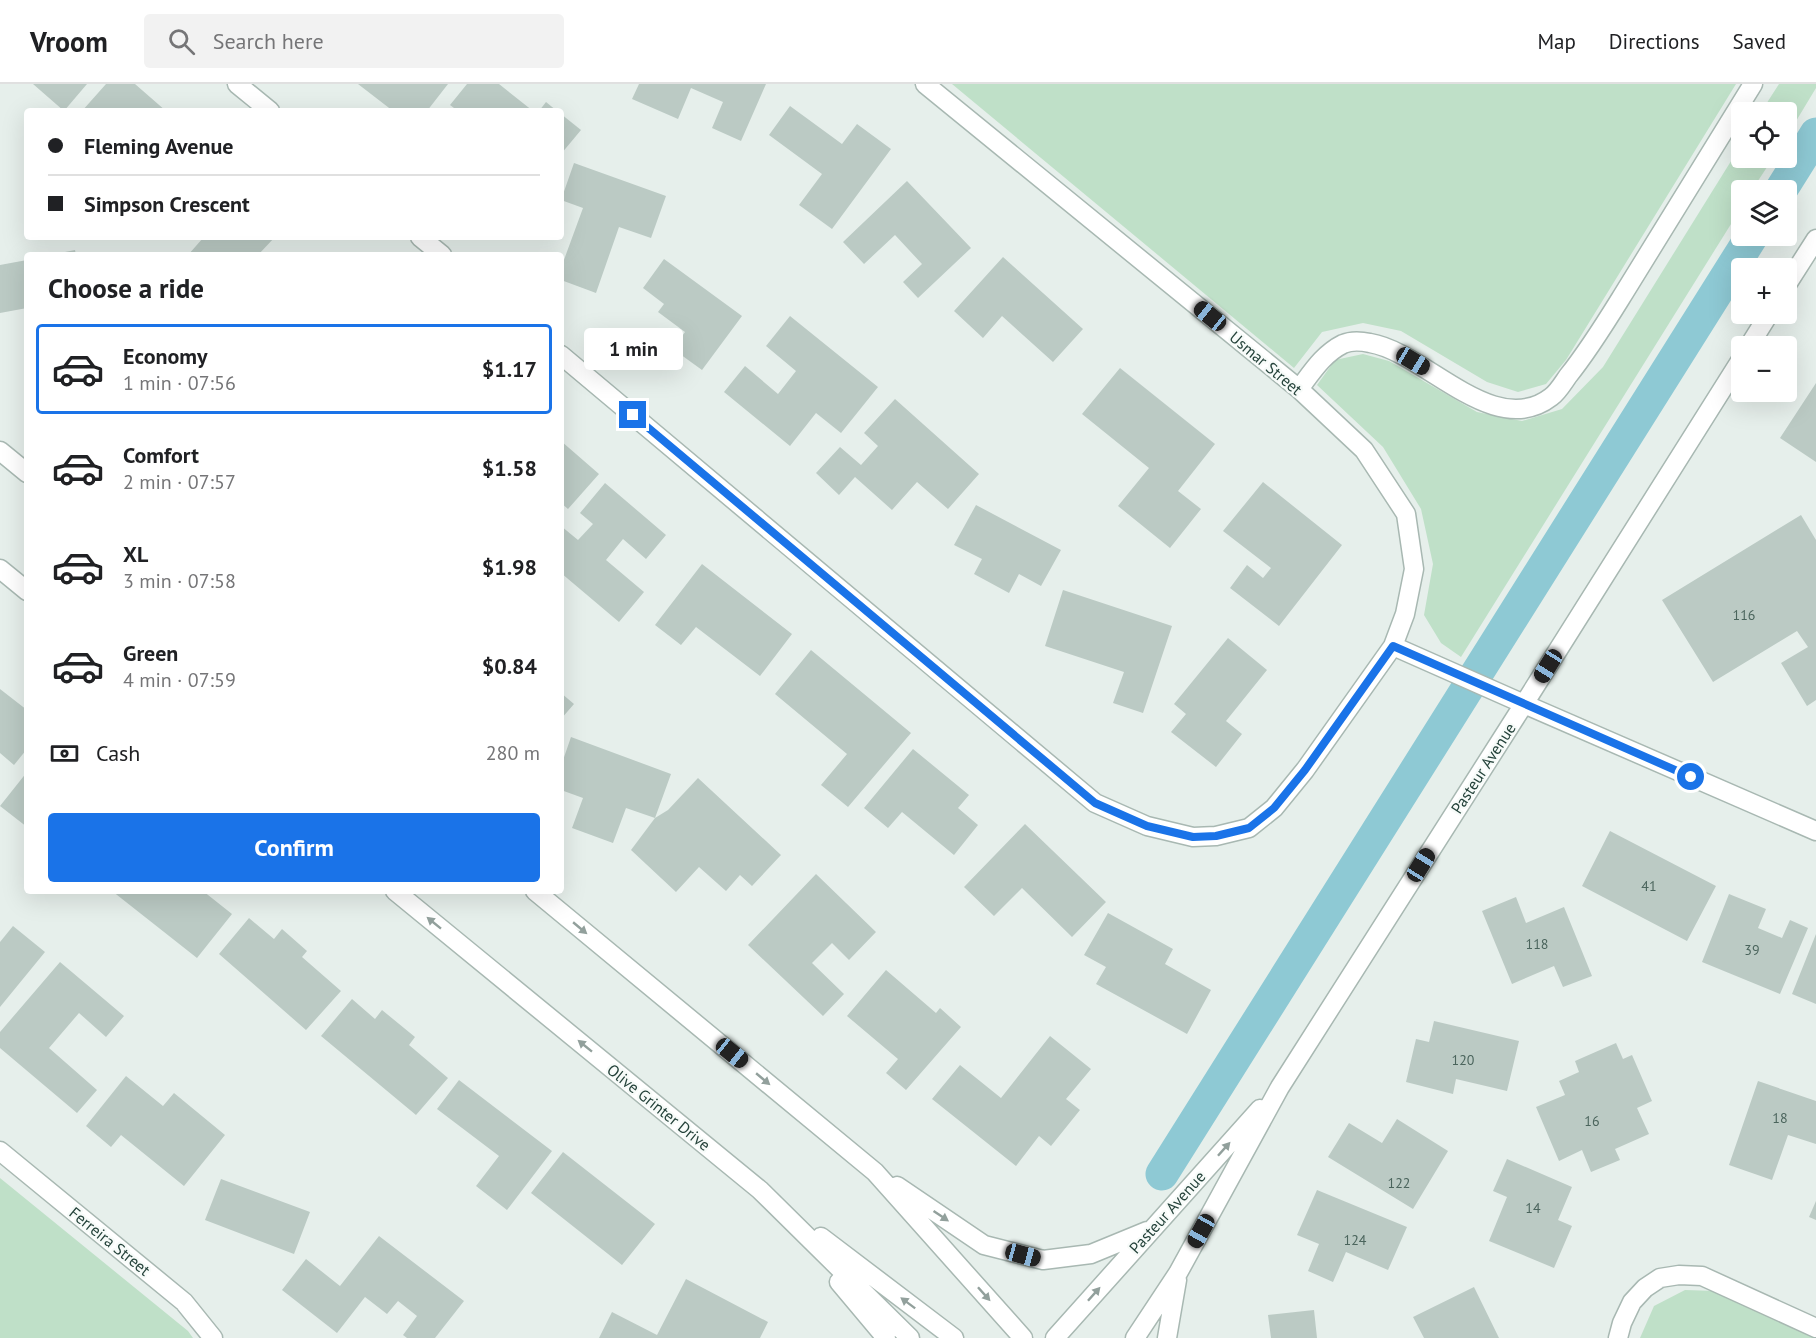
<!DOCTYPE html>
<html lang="en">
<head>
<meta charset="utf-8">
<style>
  body { margin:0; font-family:"PT Sans",sans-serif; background:#f2f2f2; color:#202124; height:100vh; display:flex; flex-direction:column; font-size:22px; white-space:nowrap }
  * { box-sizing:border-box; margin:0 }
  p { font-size:20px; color:#757577 }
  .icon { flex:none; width:33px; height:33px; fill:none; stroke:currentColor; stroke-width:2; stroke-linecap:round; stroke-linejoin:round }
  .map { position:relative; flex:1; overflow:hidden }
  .panel { position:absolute; left:24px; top:168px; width:540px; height:642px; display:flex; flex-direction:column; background:#fff; border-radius:6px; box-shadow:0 6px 24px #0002 }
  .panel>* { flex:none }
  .banner { position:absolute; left:24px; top:24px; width:540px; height:132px; border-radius:6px; box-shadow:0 6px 24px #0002; display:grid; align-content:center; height:132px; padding:0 24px; background:#fff }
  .tools { position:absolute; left:1731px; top:18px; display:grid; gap:12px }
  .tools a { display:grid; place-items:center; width:66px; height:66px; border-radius:6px; background:#fff; box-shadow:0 6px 24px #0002; font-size:30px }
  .end { position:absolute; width:27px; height:27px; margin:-14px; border:8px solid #1a73e8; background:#fff; box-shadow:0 0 0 3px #fff }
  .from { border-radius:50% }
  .bubble { position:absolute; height:42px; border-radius:6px; background:#fff; box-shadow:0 6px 24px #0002; font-size:20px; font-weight:700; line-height:42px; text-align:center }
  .car { position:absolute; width:18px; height:36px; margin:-18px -9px; border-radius:8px; box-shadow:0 0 4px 2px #0007; background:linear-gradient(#222 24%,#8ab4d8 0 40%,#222 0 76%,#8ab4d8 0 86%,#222 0) }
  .banner b { display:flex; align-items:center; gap:21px; height:57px; font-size:22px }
  .banner b+b { border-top:2px solid #e0e0e0 }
  .banner i { width:15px; height:15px; background:#202124 }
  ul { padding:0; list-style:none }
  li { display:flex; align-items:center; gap:18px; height:90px; margin:0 12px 9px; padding:0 12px; border:3px solid transparent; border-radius:6px }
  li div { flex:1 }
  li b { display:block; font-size:22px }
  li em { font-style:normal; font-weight:700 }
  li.active { border-color:#1a73e8 }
  li>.icon { width:54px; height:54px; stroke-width:1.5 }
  h2 { padding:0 24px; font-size:27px; line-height:72px }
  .pay { display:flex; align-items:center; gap:15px; height:66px; padding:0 24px; font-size:22px }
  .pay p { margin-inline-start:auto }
  .primary-button { display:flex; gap:12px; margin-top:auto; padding:12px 24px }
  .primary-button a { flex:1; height:69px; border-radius:6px; background:#1a73e8; color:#fff; font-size:24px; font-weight:700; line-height:69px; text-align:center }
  header { display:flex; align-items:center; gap:36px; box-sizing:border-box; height:84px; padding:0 30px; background:#fff; border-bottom:2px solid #e0e0e0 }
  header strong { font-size:28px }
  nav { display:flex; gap:33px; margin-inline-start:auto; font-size:21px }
  .search { width:420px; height:54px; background:#f2f2f2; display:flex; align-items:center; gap:15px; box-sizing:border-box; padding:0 21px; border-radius:6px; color:#757577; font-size:22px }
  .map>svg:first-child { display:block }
  .green { fill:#bfe0c8 }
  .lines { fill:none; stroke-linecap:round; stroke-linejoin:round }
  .canal { stroke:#8ec9d4; stroke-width:33 }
  .building { fill:#bbcac4 }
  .minor-casing { stroke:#a8b8b2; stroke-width:21 }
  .minor { stroke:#fff; stroke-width:18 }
  .oneway { fill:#92a09c }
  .route { stroke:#1a73e8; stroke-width:8 }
  .labels { text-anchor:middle; stroke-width:4.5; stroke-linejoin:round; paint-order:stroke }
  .number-label { font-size:14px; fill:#4a645c }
  .street-label { font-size:16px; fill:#24423a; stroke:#f7fbf9 }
</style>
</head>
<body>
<header>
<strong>Vroom</strong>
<div class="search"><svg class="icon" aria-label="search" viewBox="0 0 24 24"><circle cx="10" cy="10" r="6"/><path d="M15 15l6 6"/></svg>Search here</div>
<nav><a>Map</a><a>Directions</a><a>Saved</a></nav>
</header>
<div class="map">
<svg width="1816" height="1254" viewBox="0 0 1816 1254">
  <rect width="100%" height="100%" fill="#e6efeb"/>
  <path class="green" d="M952 0H1736L1566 276 1546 300 1518 308 1487 298 1401 247 1363 239 1322 248 1294 284Z
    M1779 0H1816V4L1787 52 1786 28H1761Z
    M1741 61 1742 74H1773L1752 106H1742L1741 124 1461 573 1441 559 1424 531 1433 480 1421 425 1383 363 1317 301 1335 276 1363 270 1389 277 1477 328 1522 337 1562 325 1603 283Z
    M0 1094 188 1247 193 1254H0Z
    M1685 1206 1716 1207 1816 1251V1254H1640L1654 1222Z"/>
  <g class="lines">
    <path class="canal" d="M1781 106 1816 50
      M1162 1090 1752 152"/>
  </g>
  <path class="building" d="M33 0H87L64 27Z
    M106 0H135L166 27H82Z
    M358 0H448L427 27H393Z
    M467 0H499L533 27H458L450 21Z
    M639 0H766L741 57 712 44 723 18 691 4 678 35 632 15Z
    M546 18 557 27H539Z
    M790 22 842 60 857 40 891 65 832 145 799 121 822 90 769 51Z
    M561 30 581 46 561 70Z
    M574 79 666 112 651 154 619 143 596 209 561 196V184L583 124 561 116Z
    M907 97 971 164 918 214 903 198 922 180 895 151 864 180 843 158Z
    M202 153H275L258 171H188L203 154Z
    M75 166 76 171H55V170Z
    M1003 173 1083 245 1053 278 1002 232 983 254 954 227Z
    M664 175 742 232 702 286 673 265 685 248 658 228 664 220 643 204Z
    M27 176V224L0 229V181Z
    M790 232 878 303 841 349 816 329 790 362 724 308 745 282 778 310 796 287 766 262Z
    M1120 284 1215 360 1178 407 1201 425 1170 464 1118 422 1149 384 1082 330Z
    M1816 299V378L1780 354Z
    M895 315 979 390 948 425 917 398 892 426 855 393 839 411 816 389 840 363 861 381 878 362 864 349Z
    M561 357 599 390 568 425 561 419Z
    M1263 398 1342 461 1279 542 1230 504 1247 481 1263 494 1271 484 1223 447Z
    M605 399 666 451 646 475 623 455 606 476 644 508 619 538 561 489V442L578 456 593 440 580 429Z
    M976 421 1061 466 1041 502 1019 490 1009 509 974 490 982 475 954 461Z
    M1801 431 1816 456V616L1807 622 1781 579 1808 563 1797 547 1713 598 1662 516Z
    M702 480 792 550 760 592 696 543 681 561 655 541Z
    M1063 506 1172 542 1143 629 1113 619 1124 588 1045 562Z
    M1228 554 1267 586 1226 637 1242 650 1216 683 1171 648 1186 630 1174 620Z
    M811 566 911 649 848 723 821 701 847 670 775 610Z
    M0 605 27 626V665L14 681 0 669Z
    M561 609 574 620 561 635Z
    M571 653 671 690 655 734 626 724 613 759 572 744 583 714 561 706V682Z
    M913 665 969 711 958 724 978 741 954 771 902 728 888 744 864 724Z
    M27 688V743L0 722Z
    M698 694 781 771 752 802 740 791 726 807 699 783 676 808 631 766 655 734 668 726Z
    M1025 740 1106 818 1072 853 1022 804 994 832 964 803Z
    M1610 747 1716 802 1687 857 1582 802Z
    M816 790 876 848 849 876 832 859 812 879 844 910 823 932 748 861Z
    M112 807H203L232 830 197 874Z
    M1729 810 1766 825 1758 844 1782 854 1790 836 1808 844 1780 910 1702 878Z
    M1516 813 1526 839 1564 823 1592 892 1563 903 1554 882 1512 900 1482 827Z
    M1108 829 1173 865 1165 880 1211 906 1187 950 1096 900 1106 883 1084 871Z
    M249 834 274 855 282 845 307 867 302 873 341 907 306 946 219 870Z
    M13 842 45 868 0 923V858Z
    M1816 850V920L1792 910Z
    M60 878 124 932 106 953 79 929 49 964 97 1006 77 1029 0 964V948Z
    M886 886 936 929 940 924 961 943 906 1006 886 989 898 975 847 932Z
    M352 915 375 935 382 926 415 953 409 961 448 994 416 1031 321 952Z
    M1434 937 1519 957 1507 1007 1456 995 1453 1010 1406 998 1416 955 1429 958Z
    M1050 952 1091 985 1066 1015 1080 1026 1051 1062 1039 1052 1016 1082 932 1015 960 981 1001 1014Z
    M1616 959 1623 975 1632 971 1652 1017 1637 1024 1649 1050 1615 1065 1620 1076 1591 1088 1582 1066 1559 1077 1536 1023 1565 1011 1559 997 1579 988 1575 977Z
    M126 992 163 1022 174 1009 225 1051 184 1102 121 1051 111 1063 86 1042Z
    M459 996 552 1067 507 1126 476 1102 499 1072 437 1025Z
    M1758 997 1816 1017V1060L1788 1051 1772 1096 1729 1081Z
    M1397 1035 1448 1067 1413 1125 1328 1073 1349 1039 1382 1059Z
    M563 1068 655 1140 622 1181 531 1109Z
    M1507 1075 1572 1103 1558 1136 1572 1142 1554 1184 1489 1157 1507 1113 1493 1107Z
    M221 1095 310 1128 294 1170 205 1136Z
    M1317 1106 1407 1143 1388 1186 1346 1168 1333 1198 1308 1187 1319 1160 1297 1151Z
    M1816 1117V1136L1809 1133Z
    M379 1152 464 1217 435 1254H407L403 1251 417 1232 398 1217 387 1230 365 1213 337 1249 282 1206 306 1175 340 1202Z
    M686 1195 768 1238 760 1254H599L612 1228 657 1251Z
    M1474 1203 1499 1254H1424L1413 1233Z
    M1314 1226 1317 1254H1271L1268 1231Z"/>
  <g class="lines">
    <defs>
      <path id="minor" d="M237 0 270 27
        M420 153 442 171
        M1786 202 1816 155
        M1749 262 1769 230
        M561 271 1095 719 1147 742 1193 753 1216 752 1249 744 1274 724 1305 686 1393 562 1405 530 1414 485 1406 430 1364 366 1299 305 925 0
        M1299 305C1312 288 1323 270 1343 260 1352 256 1361 257 1370 259 1425 268 1494 357 1551 313 1558 308 1563 299 1568 292 1589 266 1606 238 1624 209 1667 140 1710 70 1753 0
        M0 367 27 389
        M0 485 27 507
        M1393 562 1524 620 1816 747
        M395 807 760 1106 910 1254
        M535 807 875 1088 1023 1254
        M0 1067 184 1218 213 1254
        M897 1102 984 1161 1043 1176 1091 1170 1147 1147
        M821 1153 954 1254
        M839 1198 886 1254
        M1055 1254 1260 1025
        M1135 1254 1178 1189 1280 1003 1524 620 1742 274
        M1167 1254 1177 1196
        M1618 1254 1622 1239 1632 1218 1645 1204 1660 1194 1679 1191 1702 1192 1816 1244"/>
    </defs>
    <use href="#minor" class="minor-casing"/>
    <use href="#minor" class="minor"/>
  </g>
  <defs><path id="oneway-solid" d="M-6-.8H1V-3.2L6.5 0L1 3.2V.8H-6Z" transform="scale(1.5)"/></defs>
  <g class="oneway">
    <use href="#oneway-solid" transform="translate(434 839) rotate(-141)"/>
    <use href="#oneway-solid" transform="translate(580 844) rotate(40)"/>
    <use href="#oneway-solid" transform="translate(585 962) rotate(-141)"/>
    <use href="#oneway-solid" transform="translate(763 995) rotate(40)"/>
    <use href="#oneway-solid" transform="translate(1224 1065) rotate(-48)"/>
    <use href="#oneway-solid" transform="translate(941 1132) rotate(34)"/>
    <use href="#oneway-solid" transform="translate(984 1210) rotate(48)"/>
    <use href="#oneway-solid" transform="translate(1094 1210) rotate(-48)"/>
    <use href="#oneway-solid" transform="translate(908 1219) rotate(-143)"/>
  </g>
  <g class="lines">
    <path class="route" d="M633 331 1095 719 1147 742 1193 753 1216 752 1249 744 1274 724 1305 686 1393 562 1691 693"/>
  </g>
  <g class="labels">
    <g class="number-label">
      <text x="1744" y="536">116</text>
      <text x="1649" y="807">41</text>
      <text x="1537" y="865">118</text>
      <text x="1752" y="871">39</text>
      <text x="1463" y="981">120</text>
      <text x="1780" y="1039">18</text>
      <text x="1592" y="1042">16</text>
      <text x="1399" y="1104">122</text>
      <text x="1533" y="1129">14</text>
      <text x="1355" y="1161">124</text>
    </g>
    <g class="street-label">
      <text transform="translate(1266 279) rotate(40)" y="6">Usmar Street</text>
      <text transform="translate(1483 684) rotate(-57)" y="6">Pasteur Avenue</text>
      <text transform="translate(659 1023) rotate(39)" y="6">Olive Grinter Drive</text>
      <text transform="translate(1167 1128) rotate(-48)" y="6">Pasteur Avenue</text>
      <text transform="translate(110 1157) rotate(39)" y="6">Ferreira Street</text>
    </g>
  </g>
</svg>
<div class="tools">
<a><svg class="icon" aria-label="locate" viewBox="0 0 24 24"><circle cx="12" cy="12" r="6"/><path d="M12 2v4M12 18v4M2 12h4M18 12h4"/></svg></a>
<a><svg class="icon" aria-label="layers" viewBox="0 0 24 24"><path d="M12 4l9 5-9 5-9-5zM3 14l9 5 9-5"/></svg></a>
<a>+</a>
<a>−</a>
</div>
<i class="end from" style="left:1691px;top:693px"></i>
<i class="end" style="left:633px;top:331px"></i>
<div class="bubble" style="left:584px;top:244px;width:99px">1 min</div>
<i class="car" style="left:1210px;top:232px;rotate:309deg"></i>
<i class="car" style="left:1413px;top:277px;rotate:121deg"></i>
<i class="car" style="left:1548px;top:582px;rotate:212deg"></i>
<i class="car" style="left:1421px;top:781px;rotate:32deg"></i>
<i class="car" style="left:732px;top:969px;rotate:129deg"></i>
<i class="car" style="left:1201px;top:1147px;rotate:209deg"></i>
<i class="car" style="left:1023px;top:1171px;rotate:105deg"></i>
<div class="banner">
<b><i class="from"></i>Fleming Avenue</b>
<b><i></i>Simpson Crescent</b>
</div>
<section class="panel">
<h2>Choose a ride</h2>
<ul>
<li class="active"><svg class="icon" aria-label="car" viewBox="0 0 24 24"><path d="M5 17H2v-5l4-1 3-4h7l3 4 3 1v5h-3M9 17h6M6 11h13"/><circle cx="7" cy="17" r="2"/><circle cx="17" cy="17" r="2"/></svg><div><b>Economy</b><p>1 min · 07:56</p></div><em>$1.17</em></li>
<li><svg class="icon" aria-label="car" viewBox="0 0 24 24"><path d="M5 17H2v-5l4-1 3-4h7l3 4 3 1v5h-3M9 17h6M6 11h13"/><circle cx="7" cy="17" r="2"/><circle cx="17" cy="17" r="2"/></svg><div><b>Comfort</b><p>2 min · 07:57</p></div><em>$1.58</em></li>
<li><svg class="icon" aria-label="car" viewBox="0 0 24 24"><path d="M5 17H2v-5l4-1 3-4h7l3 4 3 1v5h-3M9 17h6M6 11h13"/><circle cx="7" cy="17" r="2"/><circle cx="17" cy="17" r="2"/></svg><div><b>XL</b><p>3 min · 07:58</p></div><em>$1.98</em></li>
<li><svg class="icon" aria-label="car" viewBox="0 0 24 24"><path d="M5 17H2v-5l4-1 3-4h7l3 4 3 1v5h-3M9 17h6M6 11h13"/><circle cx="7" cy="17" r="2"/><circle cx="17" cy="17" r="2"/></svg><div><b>Green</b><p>4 min · 07:59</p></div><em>$0.84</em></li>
</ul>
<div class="pay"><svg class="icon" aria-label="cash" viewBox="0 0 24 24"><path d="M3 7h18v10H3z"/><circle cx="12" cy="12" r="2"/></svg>Cash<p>280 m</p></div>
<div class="primary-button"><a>Confirm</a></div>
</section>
</div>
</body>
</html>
